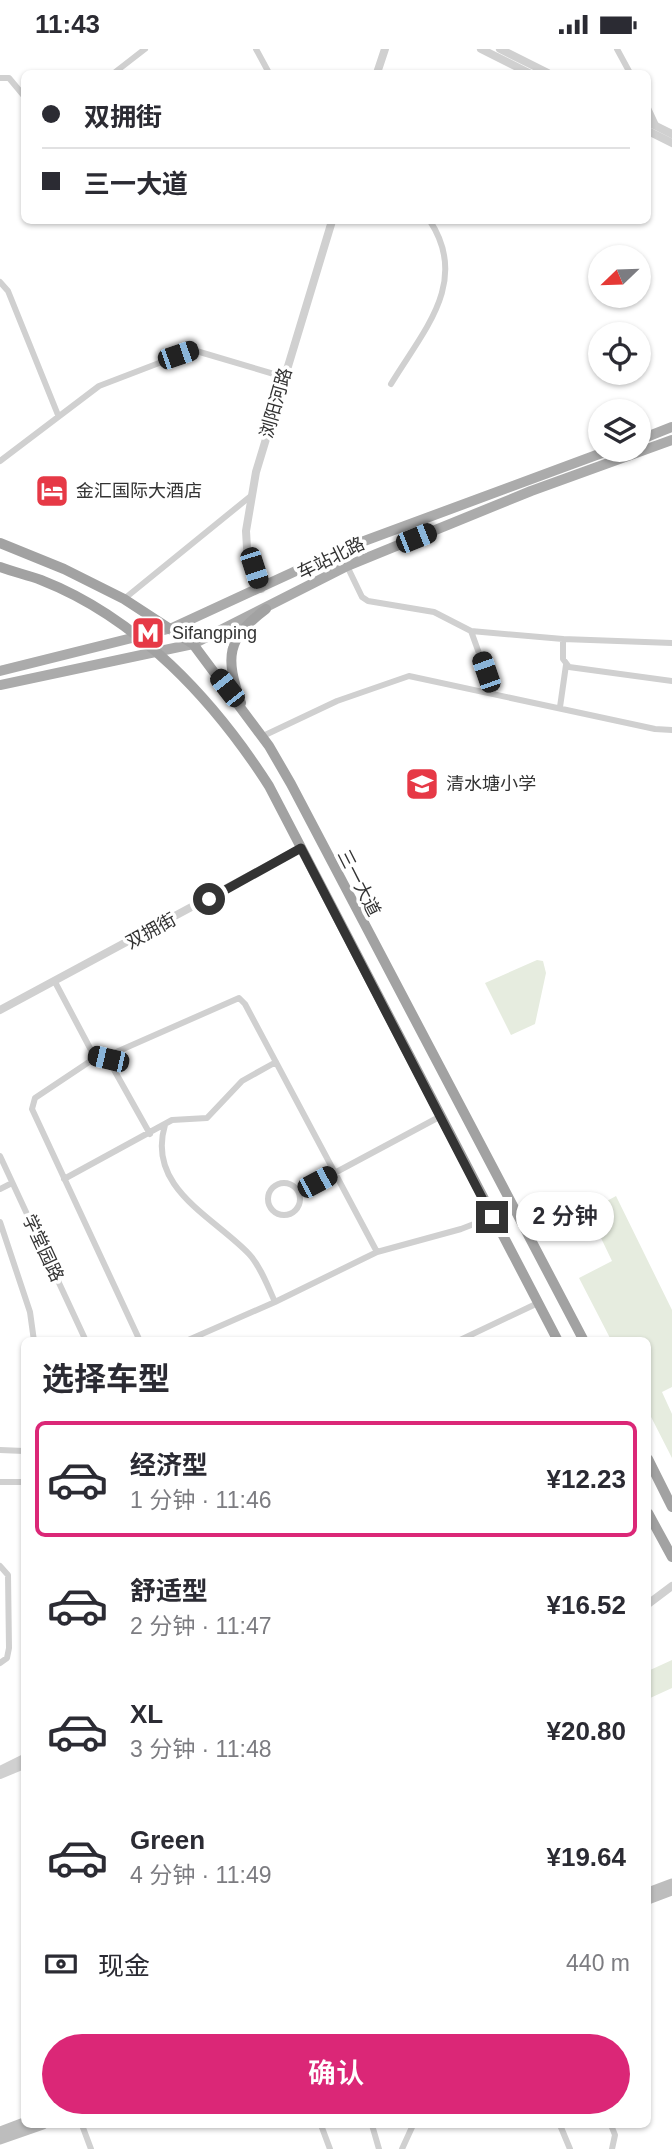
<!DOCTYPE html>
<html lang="zh">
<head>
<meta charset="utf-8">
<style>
  body { margin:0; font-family:Helvetica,"Noto Sans SC",sans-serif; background:#f2f2f3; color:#2b2b33; height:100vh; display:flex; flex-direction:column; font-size:26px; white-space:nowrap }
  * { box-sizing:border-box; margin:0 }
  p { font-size:23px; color:#7c7c81 }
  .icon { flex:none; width:38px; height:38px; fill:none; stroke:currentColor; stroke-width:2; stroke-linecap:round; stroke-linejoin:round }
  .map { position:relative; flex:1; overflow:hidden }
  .details { position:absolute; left:21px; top:1288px; width:630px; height:791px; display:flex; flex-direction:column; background:#fff; border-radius:10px; box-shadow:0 2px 5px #0004 }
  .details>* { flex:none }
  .top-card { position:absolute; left:21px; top:21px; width:630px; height:154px; border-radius:10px; box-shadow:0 2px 5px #0004; display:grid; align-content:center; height:154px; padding:0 21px; background:#fff }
  .needle { width:46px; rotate:247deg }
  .controls { position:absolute; left:588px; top:196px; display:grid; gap:14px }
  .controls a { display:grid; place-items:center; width:63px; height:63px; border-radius:50%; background:#fff; box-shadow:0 2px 5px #0004; font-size:35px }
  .end { position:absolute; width:32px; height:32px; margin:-16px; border:9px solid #333; background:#fff; box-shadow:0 0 0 4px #fff }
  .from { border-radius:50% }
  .bubble { position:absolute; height:49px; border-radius:24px; background:#fff; box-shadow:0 2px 5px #0004; font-size:23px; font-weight:600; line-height:49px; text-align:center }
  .car { position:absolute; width:21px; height:42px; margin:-21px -10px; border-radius:9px; box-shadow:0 0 5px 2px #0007; background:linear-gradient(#222 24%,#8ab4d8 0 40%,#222 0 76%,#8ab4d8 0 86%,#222 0) }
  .top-card b { display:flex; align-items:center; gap:24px; height:66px; font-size:26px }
  .top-card b+b { border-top:2px solid #e1e1e2 }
  .top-card i { width:18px; height:18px; background:#2b2b33 }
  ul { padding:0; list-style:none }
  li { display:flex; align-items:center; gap:21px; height:116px; margin:0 14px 10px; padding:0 7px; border:4px solid transparent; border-radius:10px }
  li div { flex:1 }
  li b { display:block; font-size:26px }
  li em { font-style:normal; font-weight:600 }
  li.selected { border-color:#db2777 }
  li>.icon { width:63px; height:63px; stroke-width:1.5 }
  h2 { padding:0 21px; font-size:32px; line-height:84px }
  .pay { display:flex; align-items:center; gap:18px; height:77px; padding:0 21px; font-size:26px }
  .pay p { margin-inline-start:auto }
  .action { display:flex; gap:14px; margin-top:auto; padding:14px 21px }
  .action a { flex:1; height:80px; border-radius:42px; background:#db2777; color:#fff; font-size:28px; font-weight:600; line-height:80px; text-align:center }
  .status { display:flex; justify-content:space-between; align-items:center; height:49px; padding:0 35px; background:#fff; direction:ltr }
  .status svg { height:19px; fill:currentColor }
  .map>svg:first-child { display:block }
  .green { fill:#e6ecdf }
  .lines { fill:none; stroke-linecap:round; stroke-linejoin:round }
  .minor { stroke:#d0d0d0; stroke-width:6 }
  .tertiary { stroke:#d0d0d0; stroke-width:8 }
  .secondary { stroke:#bdbdbd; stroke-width:9 }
  .primary { stroke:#ababab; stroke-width:10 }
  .trunk { stroke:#a2a2a2; stroke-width:10 }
  .route { stroke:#333; stroke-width:9 }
  .labels { text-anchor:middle; stroke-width:7; stroke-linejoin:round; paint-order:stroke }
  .street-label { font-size:18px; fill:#333; stroke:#fff }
  .poi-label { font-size:18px; fill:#333; stroke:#fff; text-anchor:start }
</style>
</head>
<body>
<div class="status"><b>11:43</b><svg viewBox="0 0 49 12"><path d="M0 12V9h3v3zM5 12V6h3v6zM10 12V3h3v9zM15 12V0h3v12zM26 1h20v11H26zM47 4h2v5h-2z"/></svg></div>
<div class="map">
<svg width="672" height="2100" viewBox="0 0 672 2100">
  <rect width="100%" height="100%" fill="#fff"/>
  <path class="green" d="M537 911 543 912 546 924 535 975 511 986 485 934Z
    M616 1147 672 1261V1338L662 1343 672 1365V1409L648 1362V1292L611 1291 579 1229 612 1212 591 1168 608 1159 605 1153Z
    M672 1611V1639L648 1650V1622Z"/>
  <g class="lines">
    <path class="minor" d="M256 0 269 24
      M617 0 630 24
      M114 24 145 0
      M0 29H9L24 47
      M648 59 656 76
      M0 233 8 242 58 366
      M391 335C423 282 470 233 430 172
      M0 412 99 337 193 301 284 328
      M347 517 362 548 368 552 434 563 471 582 563 590V610L569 618 672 632
      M124 550 252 446
      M471 582 493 643
      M563 590 672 594
      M560 658 566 616
      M263 687 337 652 409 627 655 680 672 681
      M55 933 91 1001 92 1011 35 1049 32 1060 140 1292
      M165 1076C146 1139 214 1168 249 1205 261 1218 268 1238 275 1253
      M150 1085 108 1010 114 1004 239 949 245 955 377 1203
      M0 1107 86 1292
      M64 1130 172 1071 207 1069 242 1032 276 1013
      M268 1150a16 16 0 1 1 32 0a16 16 0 1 1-32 0Z
      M0 1140 12 1134
      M299 1143 441 1067
      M0 1173 30 1263 34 1292
      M186 1292 275 1253 377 1203 461 1180 492 1168
      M458 1292 538 1254
      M0 1401 24 1402
      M0 1433H24
      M0 1517 8 1526 9 1599 7 1609 0 1614
      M82 2076 91 2100
      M321 2076 330 2100
      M372 2076 379 2100
      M560 2076 570 2100
      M611 2076 615 2086 612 2100
      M402 2100 413 2076"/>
    <path class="tertiary" d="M481 0 529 24
      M500 0 548 24
      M377 24 385 0
      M648 73 672 85
      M648 82 672 94
      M261 540 247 499 246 482 256 423 332 172
      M0 961 301 799
      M648 1555 672 1537
      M0 1721 24 1709
      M0 1726 24 1716"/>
    <path class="secondary" d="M648 1843 672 1834
      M648 1851 672 1842
      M0 2082 24 2073
      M0 2091 43 2076"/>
    <path class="primary" d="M639 391 672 378
      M0 622 172 579 348 498 610 401
      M0 636 193 595 347 517 531 442 672 391"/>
    <path class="trunk" d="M0 494 64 520 124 550 193 595 269 697 291 735 584 1292
      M0 518C13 523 28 526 41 531 138 569 214 651 269 737L558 1292
      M241 654C225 608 226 590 266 560
      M648 1410 672 1458
      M648 1464 672 1508"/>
  </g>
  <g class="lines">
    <path class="route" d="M209 850 301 799 492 1168"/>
  </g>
  <defs>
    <symbol id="hotel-square" viewBox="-11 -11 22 22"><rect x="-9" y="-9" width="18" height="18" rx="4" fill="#e63946" stroke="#fff"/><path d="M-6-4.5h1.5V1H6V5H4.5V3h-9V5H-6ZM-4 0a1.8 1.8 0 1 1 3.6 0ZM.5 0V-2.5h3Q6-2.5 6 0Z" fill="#fff"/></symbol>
    <symbol id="metro-square" viewBox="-11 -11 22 22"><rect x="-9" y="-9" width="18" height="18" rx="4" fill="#e63946" stroke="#fff"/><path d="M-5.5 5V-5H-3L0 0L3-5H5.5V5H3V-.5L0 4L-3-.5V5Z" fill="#fff"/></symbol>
    <symbol id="school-square" viewBox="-11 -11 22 22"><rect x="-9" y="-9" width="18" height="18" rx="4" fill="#e63946" stroke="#fff"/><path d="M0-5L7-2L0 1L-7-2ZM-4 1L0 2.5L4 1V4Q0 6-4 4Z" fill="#fff"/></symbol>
  </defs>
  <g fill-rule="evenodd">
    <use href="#hotel-square" x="33" y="423" width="38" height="38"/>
    <use href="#metro-square" x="129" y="565" width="38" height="38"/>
    <use href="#school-square" x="403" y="716" width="38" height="38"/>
  </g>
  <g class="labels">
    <g class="street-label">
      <text transform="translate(276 354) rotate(-74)" y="6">浏阳河路</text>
      <text transform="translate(331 509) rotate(-26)" y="6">车站北路</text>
      <text transform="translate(359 834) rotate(63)" y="6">三一大道</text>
      <text transform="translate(151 882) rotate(-29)" y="6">双拥街</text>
      <text transform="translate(43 1199) rotate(65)" y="6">学堂园路</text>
    </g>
    <g class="poi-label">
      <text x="76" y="448">金汇国际大酒店</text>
      <text x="172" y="590">Sifangping</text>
      <text x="446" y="741">清水塘小学</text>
    </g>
  </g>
</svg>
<div class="controls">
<a><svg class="needle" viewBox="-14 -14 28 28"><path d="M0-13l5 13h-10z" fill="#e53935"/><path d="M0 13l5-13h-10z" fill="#7c7c81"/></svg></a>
<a><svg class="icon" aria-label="locate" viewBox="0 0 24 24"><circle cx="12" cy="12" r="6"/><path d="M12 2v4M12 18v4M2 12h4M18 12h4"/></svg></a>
<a><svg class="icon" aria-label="layers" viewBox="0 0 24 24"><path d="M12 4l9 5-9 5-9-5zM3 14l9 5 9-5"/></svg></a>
</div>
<i class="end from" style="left:209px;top:850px"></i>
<i class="end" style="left:492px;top:1168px"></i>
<div class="bubble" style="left:516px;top:1143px;width:98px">2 分钟</div>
<i class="car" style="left:178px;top:306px;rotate:71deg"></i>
<i class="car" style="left:416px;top:489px;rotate:68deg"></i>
<i class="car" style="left:254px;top:519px;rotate:162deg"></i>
<i class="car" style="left:486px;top:623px;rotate:341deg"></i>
<i class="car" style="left:227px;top:639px;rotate:322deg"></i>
<i class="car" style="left:108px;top:1010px;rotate:283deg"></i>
<i class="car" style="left:317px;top:1133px;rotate:62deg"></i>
<div class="top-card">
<b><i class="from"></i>双拥街</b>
<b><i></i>三一大道</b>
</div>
<section class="details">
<h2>选择车型</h2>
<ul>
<li class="selected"><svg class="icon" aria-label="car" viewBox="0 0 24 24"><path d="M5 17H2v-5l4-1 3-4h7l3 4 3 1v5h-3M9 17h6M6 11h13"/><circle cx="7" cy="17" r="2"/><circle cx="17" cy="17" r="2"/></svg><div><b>经济型</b><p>1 分钟 · 11:46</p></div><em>¥12.23</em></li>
<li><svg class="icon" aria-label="car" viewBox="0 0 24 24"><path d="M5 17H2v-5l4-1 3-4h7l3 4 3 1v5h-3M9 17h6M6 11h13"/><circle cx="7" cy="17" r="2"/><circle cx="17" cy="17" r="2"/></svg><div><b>舒适型</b><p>2 分钟 · 11:47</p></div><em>¥16.52</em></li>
<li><svg class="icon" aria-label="car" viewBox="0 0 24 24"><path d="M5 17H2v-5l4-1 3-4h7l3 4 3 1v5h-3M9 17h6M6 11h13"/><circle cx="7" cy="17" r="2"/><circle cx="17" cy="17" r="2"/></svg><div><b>XL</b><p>3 分钟 · 11:48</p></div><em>¥20.80</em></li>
<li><svg class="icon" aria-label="car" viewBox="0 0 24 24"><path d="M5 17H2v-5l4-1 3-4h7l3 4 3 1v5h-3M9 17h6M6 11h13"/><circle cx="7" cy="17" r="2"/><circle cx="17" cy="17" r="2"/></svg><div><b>Green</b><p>4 分钟 · 11:49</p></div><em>¥19.64</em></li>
</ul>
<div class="pay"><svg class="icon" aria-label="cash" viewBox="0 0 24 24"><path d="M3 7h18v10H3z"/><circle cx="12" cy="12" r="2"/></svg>现金<p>440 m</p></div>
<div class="action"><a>确认</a></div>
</section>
</div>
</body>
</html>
